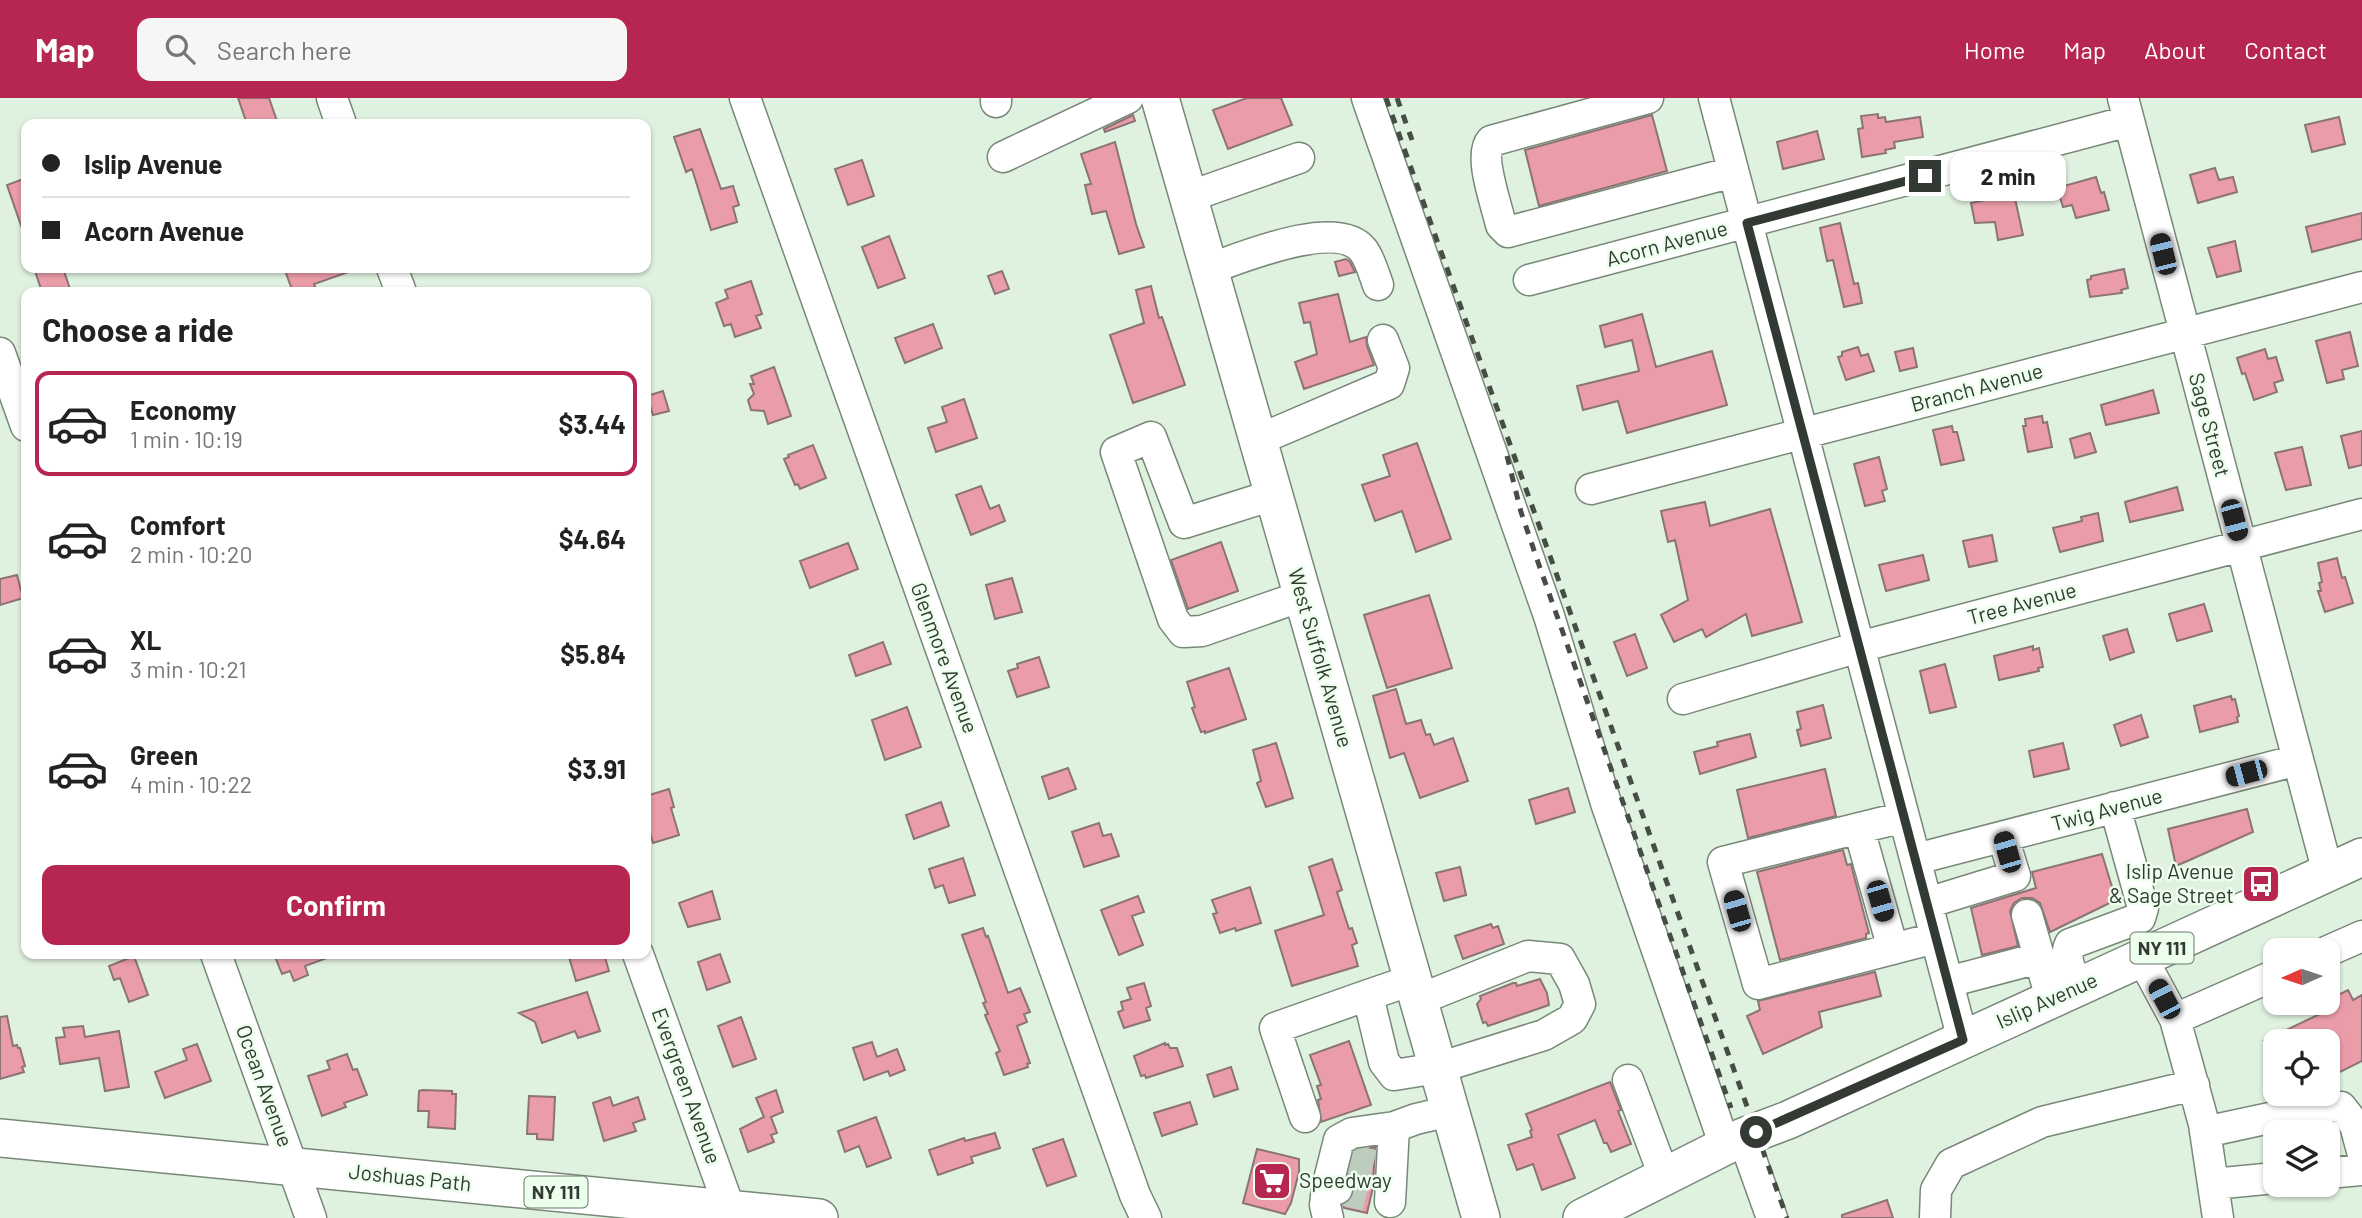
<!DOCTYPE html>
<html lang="en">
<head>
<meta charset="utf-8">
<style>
  body { margin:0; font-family:Barlow,sans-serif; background:#f6f6f6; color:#222; height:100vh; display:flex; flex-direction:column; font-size:26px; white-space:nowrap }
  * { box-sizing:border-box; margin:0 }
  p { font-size:23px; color:#767676 }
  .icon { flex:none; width:38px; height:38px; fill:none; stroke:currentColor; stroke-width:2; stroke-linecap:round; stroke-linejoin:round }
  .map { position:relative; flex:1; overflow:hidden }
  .details { position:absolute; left:21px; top:189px; width:630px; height:672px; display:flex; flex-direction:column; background:#fff; border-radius:14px; box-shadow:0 2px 5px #0004 }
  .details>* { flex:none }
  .guide { position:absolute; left:21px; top:21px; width:630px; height:154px; border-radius:14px; box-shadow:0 2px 5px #0004; display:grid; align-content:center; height:154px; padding:0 21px; background:#fff }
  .needle { width:46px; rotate:267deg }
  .tools { position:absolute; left:2263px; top:840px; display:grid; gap:14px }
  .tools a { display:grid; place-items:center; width:77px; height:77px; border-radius:14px; background:#fff; box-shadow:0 2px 5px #0004; font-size:35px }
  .end { position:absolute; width:32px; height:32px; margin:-16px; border:9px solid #333a33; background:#fff; box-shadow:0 0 0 4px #fff }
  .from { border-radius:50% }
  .bubble { position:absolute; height:49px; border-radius:14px; background:#fff; box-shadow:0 2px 5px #0004; font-size:23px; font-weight:700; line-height:49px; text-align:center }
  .car { position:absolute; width:21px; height:42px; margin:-21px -10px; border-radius:9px; box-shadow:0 0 5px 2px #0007; background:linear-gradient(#222 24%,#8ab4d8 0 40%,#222 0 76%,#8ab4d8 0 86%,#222 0) }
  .guide b { display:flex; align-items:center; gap:24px; height:66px; font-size:26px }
  .guide b+b { border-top:2px solid #e0e0e0 }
  .guide i { width:18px; height:18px; background:#222 }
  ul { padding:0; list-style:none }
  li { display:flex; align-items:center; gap:21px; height:105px; margin:0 14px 10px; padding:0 7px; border:4px solid transparent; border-radius:14px }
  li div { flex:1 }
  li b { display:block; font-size:26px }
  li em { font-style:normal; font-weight:700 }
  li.active { border-color:#b72651 }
  li>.icon { width:63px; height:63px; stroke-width:1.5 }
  h2 { padding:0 21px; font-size:32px; line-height:84px }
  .cta { display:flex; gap:14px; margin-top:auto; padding:14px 21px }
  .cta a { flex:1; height:80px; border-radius:14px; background:#b72651; color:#fff; font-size:28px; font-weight:700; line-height:80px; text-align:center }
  header { display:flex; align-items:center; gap:42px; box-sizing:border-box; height:98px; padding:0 35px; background:#b72651; color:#fff }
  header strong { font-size:33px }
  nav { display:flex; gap:38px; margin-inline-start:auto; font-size:24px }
  .search { width:490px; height:63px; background:#f6f6f6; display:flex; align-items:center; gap:18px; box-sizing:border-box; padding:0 24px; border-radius:14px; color:#767676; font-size:26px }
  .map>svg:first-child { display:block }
  .building { fill:#ea9da9; stroke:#8b7376; stroke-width:2 }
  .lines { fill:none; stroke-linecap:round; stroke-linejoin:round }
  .minor-tunnel { stroke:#bdccbd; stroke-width:30; stroke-dasharray:30 15; stroke-linecap:butt }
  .minor-casing { stroke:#788878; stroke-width:33 }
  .major-casing { stroke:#788878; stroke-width:40 }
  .minor { stroke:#fff; stroke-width:30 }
  .major { stroke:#fff; stroke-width:37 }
  .rail { stroke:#454d45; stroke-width:5; stroke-dasharray:9 9; stroke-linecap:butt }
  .route { stroke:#333a33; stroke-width:9 }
  .labels { text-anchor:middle; stroke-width:5; stroke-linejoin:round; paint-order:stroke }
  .shield { fill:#ecfeec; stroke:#6a756a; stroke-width:2 }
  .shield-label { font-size:19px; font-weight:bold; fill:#333a33 }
  .street-label { font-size:21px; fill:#333a33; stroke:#ecfeec }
  .poi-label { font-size:21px; fill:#333a33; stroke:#ecfeec; text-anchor:end }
</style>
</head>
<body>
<header>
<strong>Map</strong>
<div class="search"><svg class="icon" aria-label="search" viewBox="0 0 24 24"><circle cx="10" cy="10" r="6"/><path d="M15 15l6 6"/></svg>Search here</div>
<nav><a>Home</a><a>Map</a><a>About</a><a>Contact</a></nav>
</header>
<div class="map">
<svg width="2362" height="1120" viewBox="0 0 2362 1120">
  <rect width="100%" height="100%" fill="#dff1df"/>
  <path class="building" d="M238 0H269L278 26H247Z
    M1247 0H1281L1292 27 1228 51 1213 12Z
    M1878 16V20L1885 19 1886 24 1920 19 1923 39 1894 44 1895 50 1885 52 1886 55 1862 59 1858 31 1863 30 1861 18Z
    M1133 17 1135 23 1105 34 1104 31Z
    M1652 17 1667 73 1539 108 1525 52Z
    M2339 19 2345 46 2312 54 2305 27Z
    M700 31 721 91 733 88 739 107 733 109 737 124 711 132 692 71 686 74 674 39Z
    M1817 33 1824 61 1783 71 1777 44Z
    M1115 44 1136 126 1144 149 1119 156 1106 113 1092 116 1085 87 1091 86 1081 56Z
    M862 62 874 98 848 107 835 71Z
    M2215 70 2219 82 2233 79 2237 94 2198 105 2190 77Z
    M2096 79 2101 95 2104 94 2109 112 2076 120 2072 107 2063 109 2059 96 2064 88Z
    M26 80V135L24 136 7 87Z
    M2014 96 2023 137 1998 142 1995 124 1975 125 1971 105Z
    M2362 115V141L2312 154 2306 129Z
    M1840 125 1854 186 1858 185 1862 205 1844 209 1833 162 1827 163 1820 130Z
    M889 138 905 180 878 190 862 149Z
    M2235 143 2241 173 2217 179 2208 150Z
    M1346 161 1350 164 1355 174 1339 178 1335 164Z
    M34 170H63L71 194H42Z
    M284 170H354V172L314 186 317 194H293Z
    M2124 171 2128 190 2121 192 2122 195 2090 199 2087 182 2091 181V178Z
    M1002 173 1009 191 995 196 988 178Z
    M751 183 762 216 756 218 761 230 735 239 731 226 724 228 716 205 728 200 725 192Z
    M1151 188 1159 220 1162 219 1185 287 1133 305 1110 237 1144 225 1136 192Z
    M1338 196 1350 244 1366 239 1367 248 1374 267 1304 291 1295 264 1317 256 1310 224 1304 225 1299 205Z
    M1642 216 1656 269 1712 253 1727 307 1627 335 1618 303 1583 312 1577 288 1639 273 1632 242 1605 249 1600 228Z
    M933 226 942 250 905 265 895 240Z
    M2350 234 2358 268 2342 272 2344 281 2327 285 2316 243Z
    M1858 249 1861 258 1868 256 1874 273 1846 282 1838 259 1842 258V254Z
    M1913 250 1917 269 1900 273 1895 254Z
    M2265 251 2268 261 2276 259 2283 282 2274 285 2277 294 2254 302 2245 275 2242 276 2237 260Z
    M774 269 791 318 768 326 764 313 751 312 748 302 754 296 750 286H754L751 278Z
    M2153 292 2159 315 2106 327 2101 307Z
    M663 293 669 313 653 317 647 298Z
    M964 301 977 340 936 354 928 330 947 324 942 309Z
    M2042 318 2043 325 2047 324 2052 349 2028 354 2023 328H2026L2025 321Z
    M1952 328 1953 334H1957L1964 362 1941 367 1933 332Z
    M2362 333V367L2349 370 2341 338Z
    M2090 335 2096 354 2075 360 2070 341Z
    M1417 345 1451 441 1416 454 1402 413 1375 423 1362 387 1390 378 1383 357Z
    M813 347 826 380 800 391 798 386 795 387 784 361 789 359 788 357Z
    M2302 349 2311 387 2286 392 2275 355Z
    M1879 359 1887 391 1882 393 1885 403 1865 408 1854 366Z
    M981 388 990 411 999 407 1005 423 971 437 956 397Z
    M2177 389 2183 412 2130 424 2125 404Z
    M1705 404 1710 428 1770 411 1802 524 1752 538 1746 516 1706 539 1702 531 1674 544 1661 517 1688 502 1675 442 1668 444 1661 413Z
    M2098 415 2103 443 2060 454 2053 430 2082 423 2081 419Z
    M1992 437 1997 463 1969 469 1963 443Z
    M1221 444 1238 493 1188 511 1171 462Z
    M848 445 858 471 810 490 800 463Z
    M1923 457 1929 482 1886 493 1879 467Z
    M2337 460 2342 480 2345 479 2353 505 2325 514 2318 493H2321L2319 485 2322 484 2318 465Z
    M17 477 23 500 0 507V481Z
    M1012 480 1022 514 995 521 986 487Z
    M1429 497 1452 570 1387 590 1364 517Z
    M2204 506 2212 533 2177 543 2169 516Z
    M2127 531 2134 554 2110 562 2103 538Z
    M1635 536 1647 570 1627 578 1614 544Z
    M883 544 891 566 856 578 849 557Z
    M2033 548V552L2039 550 2043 569 2038 570 2039 573 1999 582 1994 558Z
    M1039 559 1049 589 1017 599 1008 573 1018 570 1017 566Z
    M1945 566 1956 609 1930 615 1920 573Z
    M1229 570 1246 621 1205 635V633L1201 634 1192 610 1195 609 1187 584Z
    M1396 591 1406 626 1421 622 1426 637 1430 636 1434 647 1453 640 1468 683 1420 700 1404 655 1390 660 1373 598Z
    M2231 598 2232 602 2235 601 2239 618 2237 619 2238 624 2200 634 2194 608Z
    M1823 607 1831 640 1801 648 1797 632 1801 631 1797 614Z
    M907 609 921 649 885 662 872 622Z
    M2141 617 2148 639 2121 648 2114 627Z
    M1750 636 1756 659 1700 676 1694 654 1718 648 1717 644Z
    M1276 645 1293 700 1266 709 1257 685 1261 683 1253 652Z
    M2063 645 2069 671 2034 679 2029 653Z
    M1068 670 1076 691 1049 701 1042 679Z
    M1825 671 1836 718 1748 740 1737 692Z
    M1568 690 1575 714 1536 726 1529 702Z
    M669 691 674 709 671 710 679 737 653 745 646 722V698Z
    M941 704 949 728 914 741 906 717Z
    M2247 711 2253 734 2176 768 2168 731Z
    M1099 725 1103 738 1111 736 1119 758 1084 769 1072 734Z
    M1843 752 1847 767 1851 766 1854 778 1869 835 1866 836V840L1780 862 1757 774Z
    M2102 756 2116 802 2050 834 2040 805 2032 800H2022L2014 805 2010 813 2018 848 1982 857 1971 810 2036 790 2032 774Z
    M963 760 975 797 949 805 943 787 935 790 929 771Z
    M1332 761 1342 792 1337 794 1349 831 1352 830 1357 845 1352 847 1358 868 1292 888 1275 833 1324 817 1309 769Z
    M1460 769 1466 797 1444 803 1436 775Z
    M1250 789 1261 825 1236 833 1235 830 1220 835 1213 816 1217 815 1212 802Z
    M712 793 720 821 688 829 679 805Z
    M1138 798 1144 814 1132 818 1143 847 1119 857 1101 812Z
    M1491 826 1493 830 1498 828 1504 846 1463 861 1455 838Z
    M983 830 986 839 988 838 1008 895 1020 890 1030 914 1024 916 1027 924 1017 928 1030 965 1027 966 1028 969 1004 977 996 955 1000 953 985 917 988 916 983 905 986 904 962 837Z
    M274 856H332V858L305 868 308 877 294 883 290 873 282 876Z
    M579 856H604L609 873 576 883 569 859Z
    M720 856 730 884 707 892 698 864Z
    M134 858 148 897 129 904 120 880 114 882 109 868Z
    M1875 874 1881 898 1819 914 1822 929 1763 956 1747 918 1760 912 1758 903Z
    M1540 881 1547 895 1549 907 1488 928 1486 924 1483 925 1477 906 1481 901 1480 898 1513 885H1516L1517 888Z
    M1144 885 1151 908 1146 910 1150 922 1124 930 1118 914 1123 912 1121 904 1131 901 1127 890Z
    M2348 892 2353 902 2362 897V963L2328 980V943H2263L2324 914 2320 906 2328 905V902Z
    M587 894 600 933 578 940 575 933 542 945 535 924 519 915Z
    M7 918 13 948 17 947 18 950H20L25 968 22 969 24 974 0 981V919Z
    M741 919 756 961 733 969 718 928Z
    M83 928 85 939 119 933 129 989 105 993 99 960 60 966 56 940 65 939 63 930Z
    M1349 943 1371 1007 1321 1024 1318 1002 1321 1001 1317 988 1321 987 1310 957Z
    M872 944 877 959 897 951 905 972 890 978 888 973 864 982 853 950Z
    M1165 945V947L1168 946 1170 950H1177L1183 968 1146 980 1145 977 1141 978 1134 958Z
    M197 946 211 983 165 1000 155 974 187 962 183 951Z
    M347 956 353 972 357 971 367 997 344 1005 346 1009 322 1018 308 978 330 971 327 963Z
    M1231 969 1238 991 1214 999 1207 977Z
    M1610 984 1621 1012 1618 1013 1631 1046 1611 1054 1607 1045H1604L1595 1022 1558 1037 1575 1080 1542 1092 1533 1066 1517 1072 1508 1047 1532 1039 1530 1033 1532 1032 1526 1016Z
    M422 992 452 993V996H456L455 1031 428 1029 429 1013H418L419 993Z
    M776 992 783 1014 771 1019 777 1035 771 1037 774 1044 748 1054 740 1031 764 1019 756 1000Z
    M529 998 555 999 553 1042 537 1041V1036H527Z
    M610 999 613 1008 638 999 645 1021 633 1025 636 1033 604 1043 593 1005Z
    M1190 1004 1197 1026 1162 1038 1154 1015Z
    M876 1019 891 1060 867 1069 859 1048 845 1054 838 1033Z
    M995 1035 1000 1050 971 1059 973 1065 938 1077 929 1052 964 1040 965 1043Z
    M1063 1041 1076 1078 1047 1088 1033 1051Z
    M1375 1049 1373 1089 1367 1115 1344 1110 1343 1107 1351 1102 1354 1093 1353 1084 1348 1078 1354 1054Z
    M1257 1051 1299 1061V1074L1291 1105 1285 1116 1243 1105Z
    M1887 1102 1893 1120H1842V1117Z"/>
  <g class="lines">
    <path class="minor-tunnel" d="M1344 1060 1378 1068
      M1337 1091 1371 1099"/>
    <defs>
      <path id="minor" d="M332 0 341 26
        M745 0 1135 1097 1146 1120
        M996 0V4
        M1367 0 1549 518 1606 705 1725 1048
        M1648 0 1491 43C1478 58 1497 108 1501 127L1508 134 1733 74
        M1714 0 1963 942
        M2123 0 2328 775
        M1003 59 1128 0
        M1188 99 1299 60
        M392 170 401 194
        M1209 171C1241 160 1337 119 1363 152 1370 161 1374 176 1378 187
        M1529 182 2129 23
        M0 255 26 328
        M1258 342 1389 286 1394 270 1383 242
        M1591 391 2362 189
        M1273 397 1184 425 1151 339 1116 354 1173 521 1183 534 1202 533 1302 498
        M1683 601 1859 549 2362 416
        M1904 719 1723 764 1758 886 1935 840
        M1859 731 1893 851
        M1916 761 2298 662
        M1927 805 2015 778 2003 739
        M2027 817 2051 900
        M2328 853 2362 838
        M216 856 311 1120
        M638 856 733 1120
        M2142 860 2175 921 2275 877
        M1412 882 1371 896 1370 906 1384 964 1394 977 1438 970 1544 937 1572 921 1580 906 1574 886 1560 861 1528 858 1418 902
        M1948 884 2039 860
        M2078 889C2072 875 2063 861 2070 846L2140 820 2143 810 2115 709
        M2175 921 2204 1026 2218 1120
        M1628 982 1664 1078
        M1305 1019 1275 930 1371 896
        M2205 1034 2325 1008 2341 1009 2355 1027 2362 1053
        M1743 1039 1772 1120
        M2328 1075 2362 1072
        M2213 1086 2275 1080
        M1327 1090 1339 1042 1352 1035 1394 1029
        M1390 1104 1394 1029 1416 1021 1450 1013
        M1328 1120 1325 1107 1327 1090 1337 1091
        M1935 1120 1936 1092 1951 1066 2042 1024 2194 987"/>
      <path id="major" d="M1160 0 1481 1120
        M0 1040 819 1120
        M1582 1120 1743 1039 1788 1022 2362 759"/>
    </defs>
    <use href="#minor" class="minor-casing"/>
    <use href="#major" class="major-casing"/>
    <use href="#minor" class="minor"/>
    <use href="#major" class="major"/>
    <path class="rail" d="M1386 0 1787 1120
      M1397 0 1412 42
      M1507 358 1521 414 1539 467 1731 1010"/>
  </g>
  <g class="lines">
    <path class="route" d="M1756 1034 1963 942 1747 125 1925 78"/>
  </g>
  <defs>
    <symbol id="bus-square" viewBox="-11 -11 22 22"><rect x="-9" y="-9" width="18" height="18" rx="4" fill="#b72651" stroke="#ecfeec"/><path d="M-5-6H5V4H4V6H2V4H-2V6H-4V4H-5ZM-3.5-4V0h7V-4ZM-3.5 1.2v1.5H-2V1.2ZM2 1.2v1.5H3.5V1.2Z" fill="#fff"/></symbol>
    <symbol id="supermarket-square" viewBox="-11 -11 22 22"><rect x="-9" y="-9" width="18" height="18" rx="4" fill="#b72651" stroke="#ecfeec"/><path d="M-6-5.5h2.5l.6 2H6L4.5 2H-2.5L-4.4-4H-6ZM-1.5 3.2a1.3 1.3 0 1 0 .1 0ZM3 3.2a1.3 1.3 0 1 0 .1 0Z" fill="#fff"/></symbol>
  </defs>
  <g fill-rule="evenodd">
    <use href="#bus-square" x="2239" y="764" width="44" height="44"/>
    <use href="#supermarket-square" x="1250" y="1061" width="44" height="44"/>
  </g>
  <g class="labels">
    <g class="shield">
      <rect x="2130.5" y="834.5" width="63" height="31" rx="5"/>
      <rect x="524.5" y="1078.5" width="63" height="31" rx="5"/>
    </g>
    <g class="shield-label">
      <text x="2162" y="857">NY 111</text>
      <text x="556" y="1101">NY 111</text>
    </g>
    <g class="street-label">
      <text transform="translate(1667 146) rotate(-15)" y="7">Acorn Avenue</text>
      <text transform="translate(1977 290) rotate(-15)" y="7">Branch Avenue</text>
      <text transform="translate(2209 327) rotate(75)" y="7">Sage Street</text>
      <text transform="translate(2022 506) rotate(-15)" y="7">Tree Avenue</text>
      <text transform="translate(944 560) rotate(70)" y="7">Glenmore Avenue</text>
      <text transform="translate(1320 560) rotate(74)" y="7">West Suffolk Avenue</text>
      <text transform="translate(2107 712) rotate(-15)" y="7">Twig Avenue</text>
      <text transform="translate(2047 903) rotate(-24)" y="7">Islip Avenue</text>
      <text transform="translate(264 988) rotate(70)" y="7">Ocean Avenue</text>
      <text transform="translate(686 988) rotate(70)" y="7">Evergreen Avenue</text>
      <text transform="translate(410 1080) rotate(6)" y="7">Joshuas Path</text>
    </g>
    <g class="poi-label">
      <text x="2234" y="781">Islip Avenue<tspan x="2234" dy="24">&amp; Sage Street</tspan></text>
      <text x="1299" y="1090" text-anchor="start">Speedway</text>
    </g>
  </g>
</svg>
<div class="tools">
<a><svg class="needle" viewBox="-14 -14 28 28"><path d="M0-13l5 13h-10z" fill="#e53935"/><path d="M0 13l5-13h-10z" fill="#767676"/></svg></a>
<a><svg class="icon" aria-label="locate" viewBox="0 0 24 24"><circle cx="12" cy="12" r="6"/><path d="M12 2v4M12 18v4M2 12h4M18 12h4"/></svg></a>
<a><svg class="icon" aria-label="layers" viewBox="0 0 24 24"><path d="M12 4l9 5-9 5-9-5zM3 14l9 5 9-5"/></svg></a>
</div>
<i class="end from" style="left:1756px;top:1034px"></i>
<i class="end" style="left:1925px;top:78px"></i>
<div class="bubble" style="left:1950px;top:54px;width:116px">2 min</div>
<i class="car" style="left:2163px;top:156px;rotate:346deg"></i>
<i class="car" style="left:2234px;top:422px;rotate:165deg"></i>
<i class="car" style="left:2246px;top:675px;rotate:255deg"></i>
<i class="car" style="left:2007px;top:754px;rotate:344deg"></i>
<i class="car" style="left:1880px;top:803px;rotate:164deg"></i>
<i class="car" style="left:1737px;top:813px;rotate:344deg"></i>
<i class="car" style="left:2164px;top:901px;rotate:332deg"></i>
<div class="guide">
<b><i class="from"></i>Islip Avenue</b>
<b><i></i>Acorn Avenue</b>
</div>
<section class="details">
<h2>Choose a ride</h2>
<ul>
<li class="active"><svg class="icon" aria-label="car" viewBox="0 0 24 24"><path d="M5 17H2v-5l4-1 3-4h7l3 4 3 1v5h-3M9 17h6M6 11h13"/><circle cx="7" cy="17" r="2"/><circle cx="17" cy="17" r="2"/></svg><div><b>Economy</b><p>1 min · 10:19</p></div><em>$3.44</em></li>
<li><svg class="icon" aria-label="car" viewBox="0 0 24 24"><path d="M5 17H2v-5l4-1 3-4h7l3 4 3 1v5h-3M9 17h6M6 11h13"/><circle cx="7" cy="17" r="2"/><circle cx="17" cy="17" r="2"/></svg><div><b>Comfort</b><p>2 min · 10:20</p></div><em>$4.64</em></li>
<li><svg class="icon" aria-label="car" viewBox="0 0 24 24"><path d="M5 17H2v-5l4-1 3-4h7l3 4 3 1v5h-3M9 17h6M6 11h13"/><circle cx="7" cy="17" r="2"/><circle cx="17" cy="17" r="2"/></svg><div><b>XL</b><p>3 min · 10:21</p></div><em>$5.84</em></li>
<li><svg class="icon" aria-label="car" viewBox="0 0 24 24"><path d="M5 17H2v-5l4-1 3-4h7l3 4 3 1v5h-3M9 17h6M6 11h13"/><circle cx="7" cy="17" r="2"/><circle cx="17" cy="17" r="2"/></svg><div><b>Green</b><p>4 min · 10:22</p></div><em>$3.91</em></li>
</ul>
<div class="cta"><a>Confirm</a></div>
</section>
</div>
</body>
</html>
